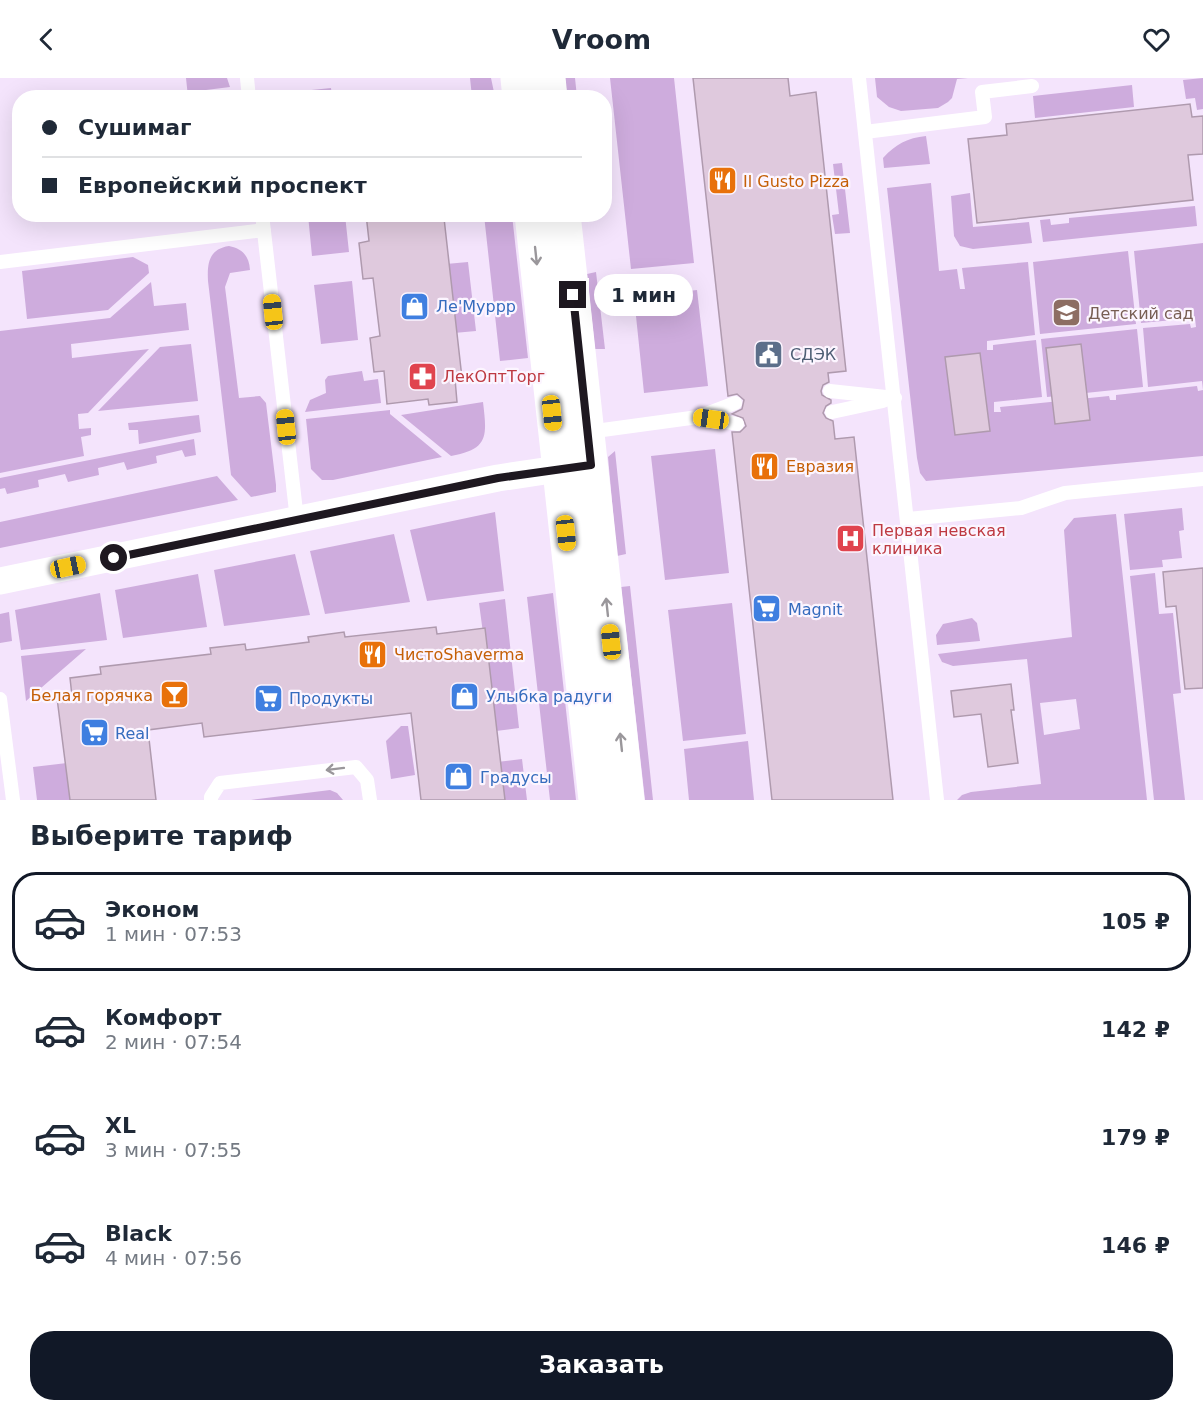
<!DOCTYPE html>
<html lang="ru">
<head>
<meta charset="utf-8">
<style>
  body { margin:0; font-family:"DejaVu Sans",sans-serif; background:#f6f6f7; color:#1f2937; height:100vh; display:flex; flex-direction:column; font-size:22px; white-space:nowrap }
  * { box-sizing:border-box; margin:0 }
  p { font-size:20px; color:#747a83 }
  .icon { flex:none; width:33px; height:33px; fill:none; stroke:currentColor; stroke-width:2; stroke-linecap:round; stroke-linejoin:round }
  .map { position:relative; height:722px; overflow:hidden }
  .details { display:flex; flex-direction:column; background:#fff; flex:1 }
  .details>* { flex:none }
  .hud { position:absolute; left:12px; top:12px; width:600px; height:132px; border-radius:24px; box-shadow:0 6px 24px #0002; display:grid; align-content:center; height:132px; padding:0 30px; background:#fff }
  .end { position:absolute; width:27px; height:27px; margin:-14px; border:8px solid #1e1820; background:#fff; box-shadow:0 0 0 3px #fff }
  .from { border-radius:50% }
  .bubble { position:absolute; height:42px; border-radius:21px; background:#fff; box-shadow:0 6px 24px #0002; font-size:20px; font-weight:600; line-height:42px; text-align:center }
  .car { position:absolute; width:18px; height:36px; margin:-18px -9px; border-radius:8px; box-shadow:0 0 4px 2px #0007; background:linear-gradient(#f5c518 24%,#345 0 40%,#f5c518 0 76%,#345 0 86%,#f5c518 0) }
  .hud b { display:flex; align-items:center; gap:21px; height:57px; font-size:22px }
  .hud b+b { border-top:2px solid #e0e1e3 }
  .hud i { width:15px; height:15px; background:#1f2937 }
  ul { padding:0; list-style:none }
  li { display:flex; align-items:center; gap:18px; height:99px; margin:0 12px 9px; padding:0 18px; border:3px solid transparent; border-radius:24px }
  li div { flex:1 }
  li b { display:block; font-size:22px }
  li em { font-style:normal; font-weight:600 }
  li.on { border-color:#111827 }
  li>.icon { width:54px; height:54px; stroke-width:1.5 }
  h2 { padding:0 30px; font-size:27px; line-height:72px }
  .primary-button { display:flex; gap:12px; margin-top:auto; padding:12px 30px }
  .primary-button a { flex:1; height:69px; border-radius:24px; background:#111827; color:#fff; font-size:24px; font-weight:600; line-height:69px; text-align:center }
  header { display:flex; justify-content:space-between; align-items:center; height:78px; padding:0 30px; background:#fff; font-size:27px; font-weight:600 }
  .map>svg:first-child { display:block }
  .green { fill:#ceacdd; fill-rule:evenodd }
  .building { fill:#dfc9dd; stroke:#af9aae; stroke-width:1.5 }
  .lines { fill:none; stroke-linecap:round; stroke-linejoin:round }
  .lane { stroke:#fff; stroke-width:14 }
  .street { stroke:#fff; stroke-width:27 }
  .secondary { stroke:#fff; stroke-width:33 }
  .oneway { stroke:#9a979b }
  .route { stroke:#1e1820; stroke-width:8 }
  .labels { text-anchor:middle; stroke-width:4.5; stroke-linejoin:round; paint-order:stroke }
  .food-label { font-size:16px; fill:#c56008; stroke:#fcf5ff; text-anchor:start }
  .shop-label { font-size:16px; fill:#366cbe; stroke:#fcf5ff; text-anchor:start }
  .education-label { font-size:16px; fill:#785e54; stroke:#fcf5ff; text-anchor:start }
  .service-label { font-size:16px; fill:#4e5e75; stroke:#fcf5ff; text-anchor:start }
  .health-label { font-size:16px; fill:#be3a42; stroke:#fcf5ff; text-anchor:start }
</style>
</head>
<body>
<header><svg class="icon" aria-label="back" viewBox="0 0 24 24"><path d="M15 5l-7 7 7 7"/></svg>Vroom<svg class="icon" aria-label="heart" viewBox="0 0 24 24"><path d="M12 20l-8-8c-3-5 5-10 8-4 3-6 11-1 8 4z"/></svg></header>
<div class="map">
<svg width="1203" height="722" viewBox="0 0 1203 722">
  <rect width="100%" height="100%" fill="#f4e4fc"/>
  <path class="green" d="M186 0H227L230 9 206 12V19H188Z
    M470 0H491L495 19H472Z
    M565 0H575L577 19H567Z
    M610 0H674L694 185 631 191Z
    M875 0H968L957 1 952 20 948 24 938 30 901 33 889 29 877 19Z
    M1203 0V31L1197 32 1195 20 1186 21 1183 2Z
    M1132 7 1134 29 1035 40 1033 18Z
    M331 10 332 19H293L292 14Z
    M926 58 930 86 884 90 883 80C896 66 907 60 926 58Z
    M842 85 850 155 835 156 832 137 839 136 833 86Z
    M931 105 939 193 957 191 960 211H965L962 190 1028 184 1035 257 987 263V272H993V267L1036 262 1042 319 994 324V334H1001L1000 329 1109 318 1110 322H1116V317L1197 308 1198 313 1203 312V378L926 403 920 395 917 380 887 110Z
    M970 115 973 149 1029 144 1032 165 973 171 960 168 954 158 951 118Z
    M1195 128 1197 148 1043 164 1040 142 1050 141 1051 147 1069 145V140Z
    M201 137V136L235 137 230 141 202 144Z
    M308 137H345L349 174 312 178Z
    M484 137H512L528 280 500 283Z
    M1203 165V312L1202 303 1148 309 1143 250 1190 246 1191 250 1196 249 1195 240 1141 245 1134 173Z
    M229 168C243 171 249 178 250 192L230 195 225 209 239 320 260 318 266 325 276 407V414L251 419 231 397 208 203C207 185 209 171 229 168Z
    M1128 173 1136 246 1040 256 1033 184Z
    M133 179 148 187 149 195 108 232 27 241 22 193Z
    M468 184 476 253 454 255 446 186Z
    M596 194 605 271H595L587 196Z
    M352 203 358 262 321 266 314 207Z
    M151 204 154 228 186 225 189 252 71 266 72 280 149 271 88 335 78 336 79 351 91 350V357L81 359 84 378 0 395V253L110 240Z
    M697 212 708 308 644 315 634 219Z
    M1137 251 1143 309 1047 319 1041 261Z
    M191 266 198 323 98 333 160 269Z
    M362 293 364 303 378 301 381 325 305 334 310 322 326 315 325 302 328 298Z
    M483 324C487 358 489 371 451 378L401 337Z
    M390 332V336L442 379 333 402H322L311 391 306 341Z
    M199 337 201 354 139 366 138 352H129L128 345Z
    M194 361 196 377 185 379 182 372 156 378 157 385 127 392 124 384 98 390 99 397 68 404 65 396 38 402 39 409 7 416 5 410 0 411V400Z
    M715 371 729 495 665 502 651 378Z
    M615 373 626 476 617 478 608 379Z
    M217 398 238 422 0 470V444Z
    M1182 430 1184 452 1179 453 1182 480 1162 482 1163 489 1130 492 1124 436Z
    M495 434 504 513 427 523 410 452Z
    M1116 436 1147 722H957L962 717 971 714 1041 706 1027 581 953 588 942 584 938 576 1072 559 1064 452 1074 440ZM1076 621 1080 651 1044 657 1040 625Z
    M394 456 410 524 325 536 310 473Z
    M295 476 310 537 224 548 214 492Z
    M1155 495 1159 536 1173 535 1181 615 1173 616 1185 722H1154L1130 498Z
    M198 496 207 549 123 560 115 512Z
    M630 508 653 722H645L621 509Z
    M100 515 107 562 21 572 15 532Z
    M553 515 576 722H550L527 519Z
    M505 521 519 650 496 653 479 525Z
    M732 525 746 656 683 663 668 532Z
    M9 534 12 563 0 565V536Z
    M972 540 977 545 980 563 937 567 936 557 943 546Z
    M86 571 26 623 21 578Z
    M401 648H408L415 697 391 701 386 663Z
    M748 663 754 722H689L684 671Z
    M522 681 527 722H502L497 684Z
    M67 685 71 722H37L33 689Z
    M330 712 337 715 343 722H251Z"/>
  <path class="building" d="M693 0H788L790 18 816 14 846 293 828 295 829 304 823 307 821 313 822 317 831 322V325L826 328 823 335 826 340 833 343 835 361 854 359 893 722H772L732 354H740L746 348 743 340 732 336 742 331 744 322 737 316 728 318Z
    M1190 26 1192 39 1203 38V76L1188 77 1193 122 977 145 968 61 1007 57 1006 46Z
    M366 136H436L437 141 444 140 462 300 455 301 457 324 429 327 428 321 387 326 384 293 374 294 370 260 380 258 373 200 363 201 359 165 369 163Z
    M1081 266 1090 342 1055 346 1046 270Z
    M980 275 990 353 955 357 945 279Z
    M1203 490V610L1185 611 1176 528 1166 529 1163 494Z
    M436 549 437 556 485 550 505 722H421L411 635 204 659 202 645 148 652 156 722H70L57 620 72 618 70 600 101 596 100 589 211 576 210 570 245 566 246 572 309 564 308 559 344 554 345 559Z
    M1011 606 1014 632H1011L1018 685 988 689 981 636 954 639 951 613Z"/>
  <g class="lines">
    <path class="lane" d="M247 0 249 20
      M859 0 937 722
      M865 54 985 39 982 14 1032 8
      M262 136 297 442
      M0 184 264 152
      M830 313 895 320
      M832 334 883 323
      M701 339 737 346
      M588 354 698 339 735 325
      M908 441 1021 430 1065 415 1203 401
      M0 621 13 722
      M211 722V719L220 705 356 689 367 702 370 722"/>
    <path class="street" d="M0 503 498 400 578 388"/>
    <path class="secondary" d="M517 0 519 20
      M549 0 551 20
      M531 136 595 722
      M564 136 628 722"/>
  </g>
  <defs><path id="oneway-shaft" d="M-6 0H5M1.5-3L5.5 0L1.5 3" fill="none" stroke-width="1.6" stroke-linecap="round" stroke-linejoin="round" transform="scale(1.5)"/></defs>
  <g class="oneway">
    <use href="#oneway-shaft" transform="translate(536 178) rotate(84)"/>
    <use href="#oneway-shaft" transform="translate(607 529) rotate(-96)"/>
    <use href="#oneway-shaft" transform="translate(621 664) rotate(-96)"/>
    <use href="#oneway-shaft" transform="translate(335 691) rotate(173)"/>
  </g>
  <g class="lines">
    <path class="route" d="M114 480 498 400 591 387 573 217"/>
  </g>
  <defs>
    <symbol id="restaurant-square" viewBox="-11 -11 22 22"><rect x="-9" y="-9" width="18" height="18" rx="4" fill="#e8710a" stroke="#fcf5ff"/><path d="M-5-6h1v4h1v-4h1v4h1v-4h1v5L-1.5 .5V6h-2V.5L-5-1ZM5-6V6H3V1.5H1.5Q1.5-4 5-6Z" fill="#fff"/></symbol>
    <symbol id="shop-square" viewBox="-11 -11 22 22"><rect x="-9" y="-9" width="18" height="18" rx="4" fill="#3f7fe0" stroke="#fcf5ff"/><path d="M-5-2.5h2.3a2.7 3.5 0 0 1 5.4 0H5L5.5 6h-11ZM-1.5-2.5h3a1.5 2.3 0 0 0-3 0Z" fill="#fff"/></symbol>
    <symbol id="school-square" viewBox="-11 -11 22 22"><rect x="-9" y="-9" width="18" height="18" rx="4" fill="#8d6e63" stroke="#fcf5ff"/><path d="M0-5L7-2L0 1L-7-2ZM-4 1L0 2.5L4 1V4Q0 6-4 4Z" fill="#fff"/></symbol>
    <symbol id="civic-square" viewBox="-11 -11 22 22"><rect x="-9" y="-9" width="18" height="18" rx="4" fill="#5c6f8a" stroke="#fcf5ff"/><path d="M-.6-6.5H3V-4.5H.6V-3L4-1V1h2V6H-6V1h2V-1L-.6-3ZM-1.2 2.5V6h2.4V2.5Z" fill="#fff"/></symbol>
    <symbol id="pharmacy-square" viewBox="-11 -11 22 22"><rect x="-9" y="-9" width="18" height="18" rx="4" fill="#e0444e" stroke="#fcf5ff"/><path d="M-2-6h4v4h4v4h-4v4h-4v-4h-4v-4h4Z" fill="#fff"/></symbol>
    <symbol id="hospital-square" viewBox="-11 -11 22 22"><rect x="-9" y="-9" width="18" height="18" rx="4" fill="#e0444e" stroke="#fcf5ff"/><path d="M-5-5h3v3.5h4V-5h3V5h-3V1.5h-4V5h-3Z" fill="#fff"/></symbol>
    <symbol id="supermarket-square" viewBox="-11 -11 22 22"><rect x="-9" y="-9" width="18" height="18" rx="4" fill="#3f7fe0" stroke="#fcf5ff"/><path d="M-6-5.5h2.5l.6 2H6L4.5 2H-2.5L-4.4-4H-6ZM-1.5 3.2a1.3 1.3 0 1 0 .1 0ZM3 3.2a1.3 1.3 0 1 0 .1 0Z" fill="#fff"/></symbol>
    <symbol id="bar-square" viewBox="-11 -11 22 22"><rect x="-9" y="-9" width="18" height="18" rx="4" fill="#e8710a" stroke="#fcf5ff"/><path d="M-6-5H6L.8 .8V4.5H3.5V6h-7V4.5H-.8V.8Z" fill="#fff"/></symbol>
  </defs>
  <g fill-rule="evenodd">
    <use href="#restaurant-square" x="706" y="86" width="33" height="33"/>
    <use href="#shop-square" x="398" y="212" width="33" height="33"/>
    <use href="#school-square" x="1050" y="218" width="33" height="33"/>
    <use href="#civic-square" x="752" y="260" width="33" height="33"/>
    <use href="#pharmacy-square" x="406" y="282" width="33" height="33"/>
    <use href="#restaurant-square" x="748" y="372" width="33" height="33"/>
    <use href="#hospital-square" x="834" y="444" width="33" height="33"/>
    <use href="#supermarket-square" x="750" y="514" width="33" height="33"/>
    <use href="#restaurant-square" x="356" y="560" width="33" height="33"/>
    <use href="#bar-square" x="158" y="600" width="33" height="33"/>
    <use href="#shop-square" x="448" y="602" width="33" height="33"/>
    <use href="#supermarket-square" x="252" y="604" width="33" height="33"/>
    <use href="#supermarket-square" x="78" y="638" width="33" height="33"/>
    <use href="#shop-square" x="442" y="682" width="33" height="33"/>
  </g>
  <g class="labels">
    <g class="food-label">
      <text x="743" y="109">Il Gusto Pizza</text>
      <text x="786" y="394">Евразия</text>
      <text x="394" y="582">ЧистоShaverma</text>
      <text x="153" y="623" text-anchor="end">Белая горячка</text>
    </g>
    <g class="shop-label">
      <text x="436" y="234">Ле'Муррр</text>
      <text x="788" y="537">Magnit</text>
      <text x="486" y="624">Улыбка радуги</text>
      <text x="289" y="626">Продукты</text>
      <text x="115" y="661">Real</text>
      <text x="480" y="705">Градусы</text>
    </g>
    <g class="education-label">
      <text x="1088" y="241">Детский сад</text>
    </g>
    <g class="service-label">
      <text x="790" y="282">СДЭК</text>
    </g>
    <g class="health-label">
      <text x="443" y="304">ЛекОптТорг</text>
      <text x="872" y="458">Первая невская<tspan x="872" dy="18">клиника</tspan></text>
    </g>
  </g>
</svg>
<i class="end from" style="left:114px;top:480px"></i>
<i class="end" style="left:573px;top:217px"></i>
<div class="bubble" style="left:594px;top:196px;width:99px">1 мин</div>
<i class="car" style="left:273px;top:234px;rotate:354deg"></i>
<i class="car" style="left:552px;top:335px;rotate:174deg"></i>
<i class="car" style="left:711px;top:341px;rotate:278deg"></i>
<i class="car" style="left:286px;top:349px;rotate:354deg"></i>
<i class="car" style="left:566px;top:455px;rotate:174deg"></i>
<i class="car" style="left:68px;top:489px;rotate:78deg"></i>
<i class="car" style="left:611px;top:564px;rotate:354deg"></i>
<div class="hud">
<b><i class="from"></i>Сушимаг</b>
<b><i></i>Европейский проспект</b>
</div>
</div>
<section class="details">
<h2>Выберите тариф</h2>
<ul>
<li class="on"><svg class="icon" aria-label="car" viewBox="0 0 24 24"><path d="M5 17H2v-5l4-1 3-4h7l3 4 3 1v5h-3M9 17h6M6 11h13"/><circle cx="7" cy="17" r="2"/><circle cx="17" cy="17" r="2"/></svg><div><b>Эконом</b><p>1 мин · 07:53</p></div><em>105 ₽</em></li>
<li><svg class="icon" aria-label="car" viewBox="0 0 24 24"><path d="M5 17H2v-5l4-1 3-4h7l3 4 3 1v5h-3M9 17h6M6 11h13"/><circle cx="7" cy="17" r="2"/><circle cx="17" cy="17" r="2"/></svg><div><b>Комфорт</b><p>2 мин · 07:54</p></div><em>142 ₽</em></li>
<li><svg class="icon" aria-label="car" viewBox="0 0 24 24"><path d="M5 17H2v-5l4-1 3-4h7l3 4 3 1v5h-3M9 17h6M6 11h13"/><circle cx="7" cy="17" r="2"/><circle cx="17" cy="17" r="2"/></svg><div><b>XL</b><p>3 мин · 07:55</p></div><em>179 ₽</em></li>
<li><svg class="icon" aria-label="car" viewBox="0 0 24 24"><path d="M5 17H2v-5l4-1 3-4h7l3 4 3 1v5h-3M9 17h6M6 11h13"/><circle cx="7" cy="17" r="2"/><circle cx="17" cy="17" r="2"/></svg><div><b>Black</b><p>4 мин · 07:56</p></div><em>146 ₽</em></li>
</ul>
<div class="primary-button"><a>Заказать</a></div>
</section>
</body>
</html>
